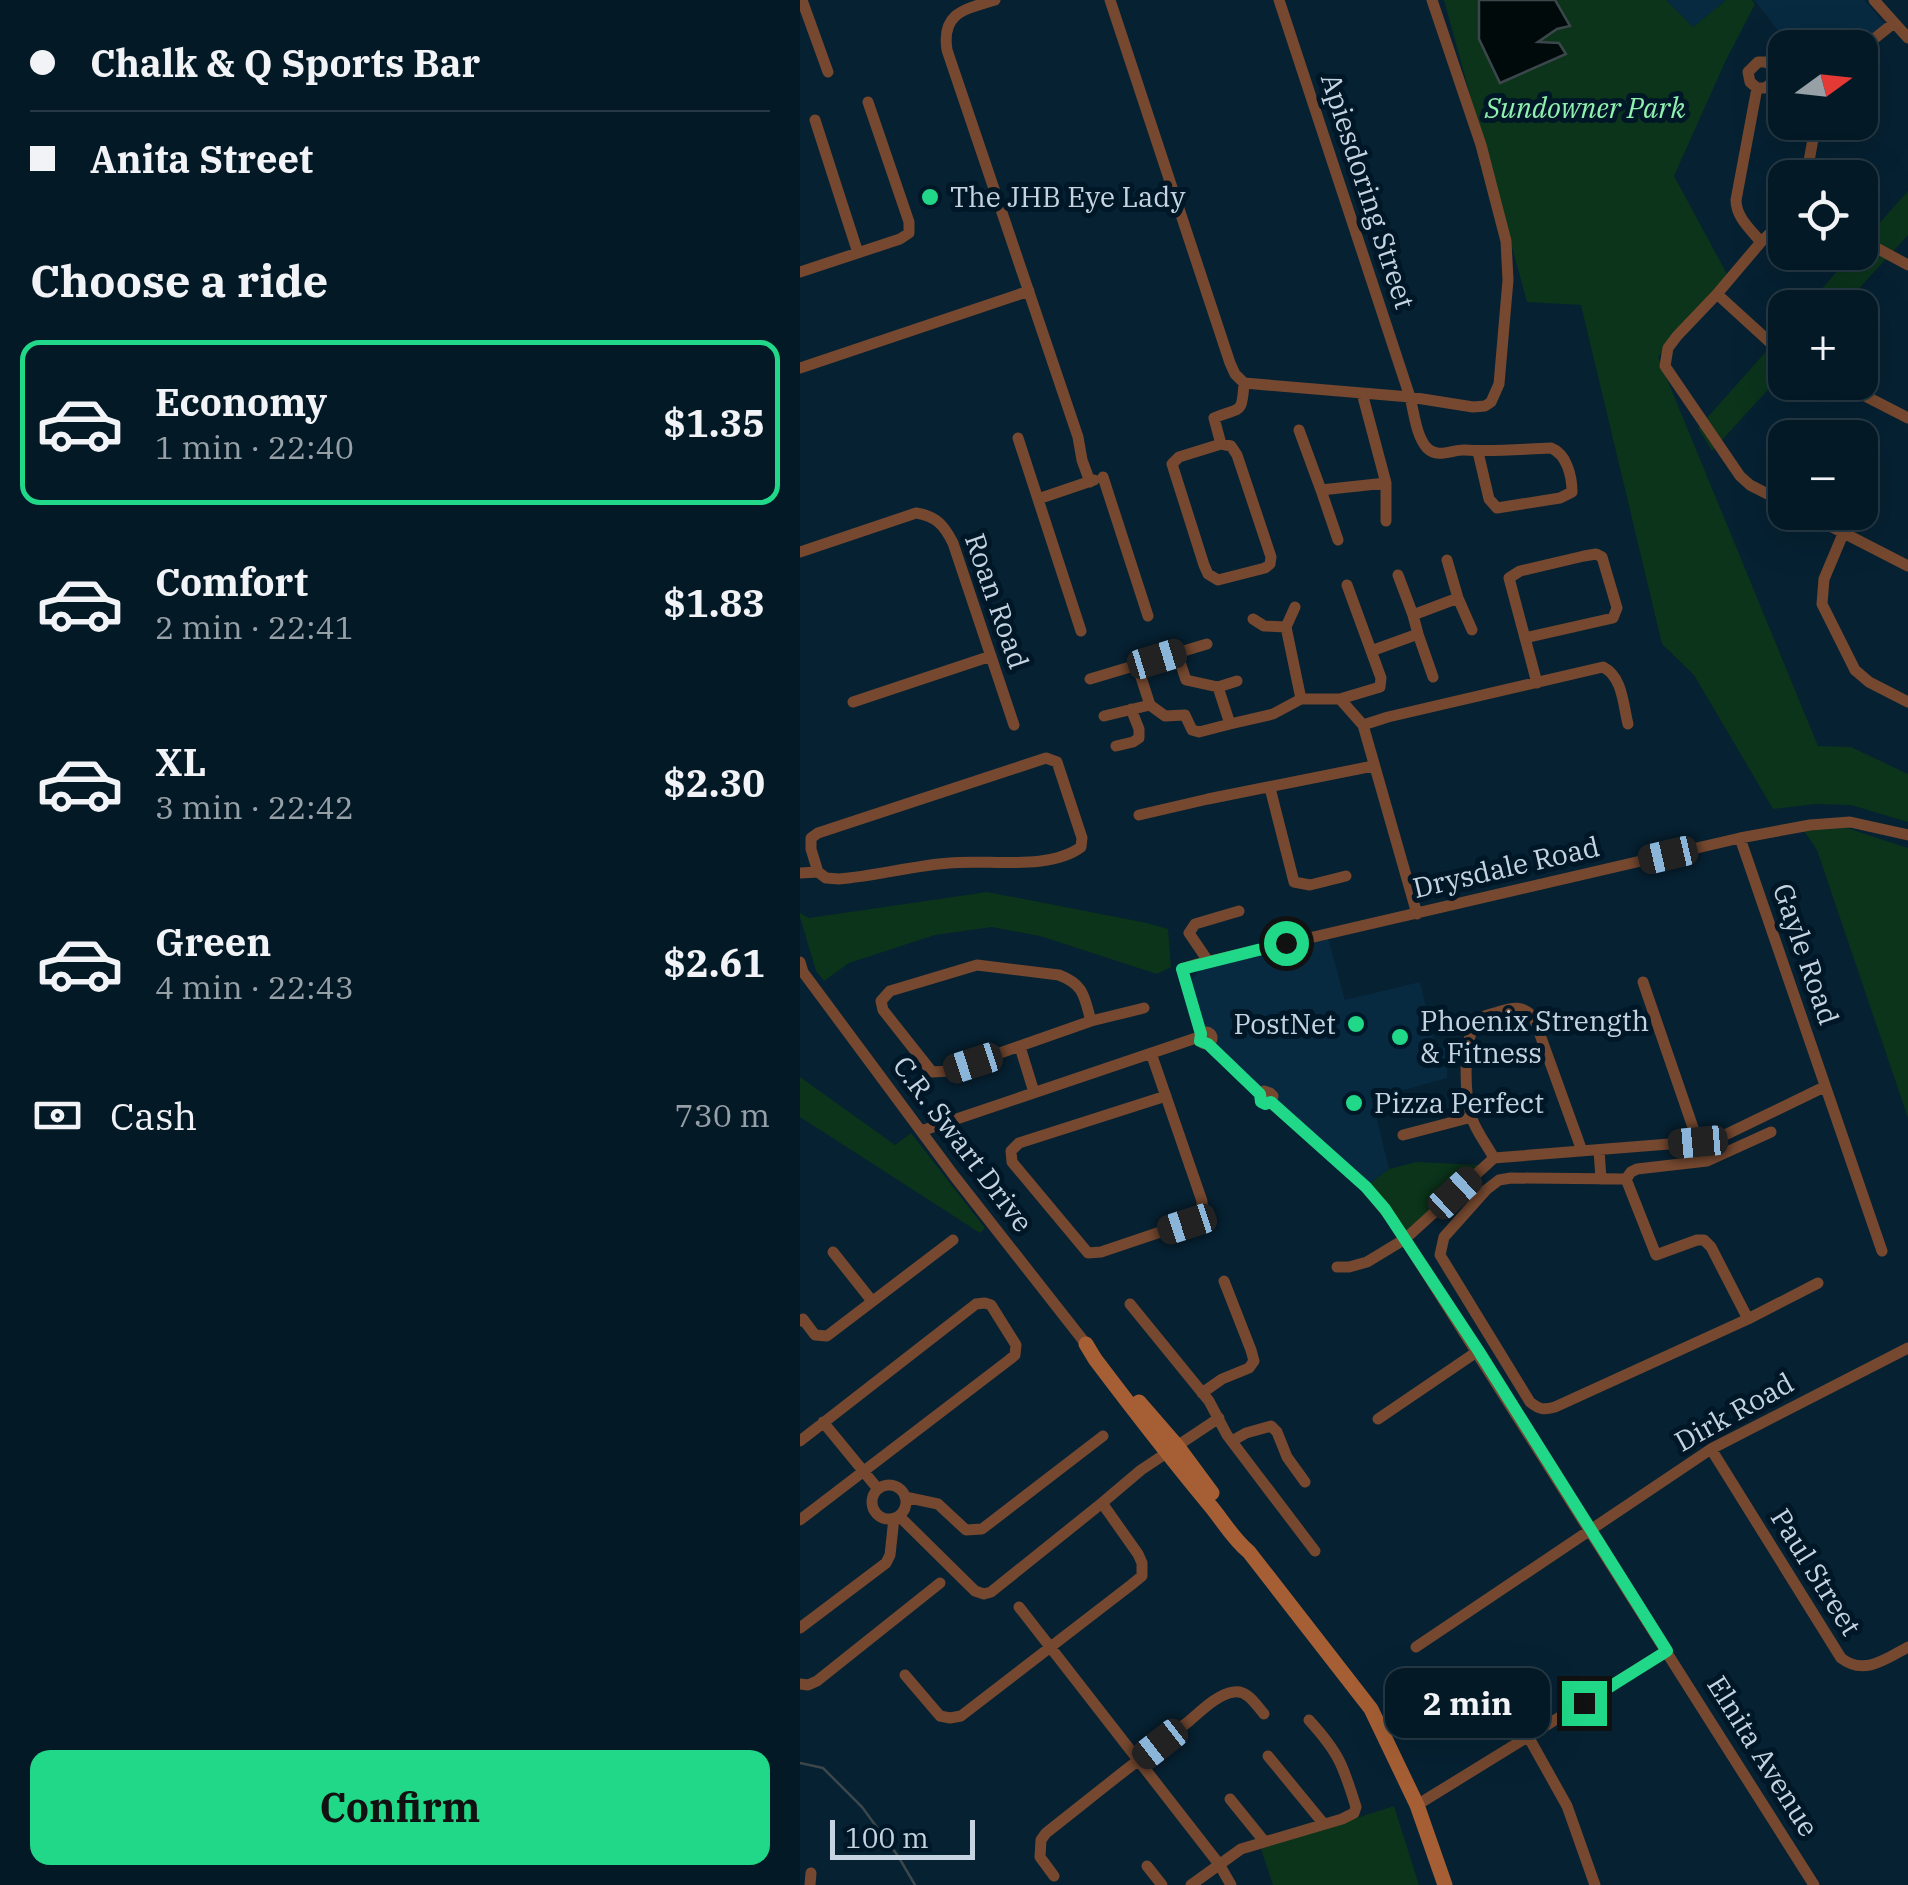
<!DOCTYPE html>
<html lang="en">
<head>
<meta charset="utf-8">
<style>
  body { margin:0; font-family:"IBM Plex Serif",serif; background:#122632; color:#f1f3f6; height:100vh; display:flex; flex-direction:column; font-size:38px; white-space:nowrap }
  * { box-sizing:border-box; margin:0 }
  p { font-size:32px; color:#97a0a7 }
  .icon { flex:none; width:55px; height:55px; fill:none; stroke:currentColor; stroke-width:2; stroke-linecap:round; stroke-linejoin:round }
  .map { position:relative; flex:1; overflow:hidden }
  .sheet { display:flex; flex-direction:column; background:#041926; width:800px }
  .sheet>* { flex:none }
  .guide { display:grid; align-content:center; height:220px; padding:0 30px; background:#041926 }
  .needle { width:65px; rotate:75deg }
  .buttons { position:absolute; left:968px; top:30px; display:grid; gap:20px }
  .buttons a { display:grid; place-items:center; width:110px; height:110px; border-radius:20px; background:#041926; box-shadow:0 10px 40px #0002,0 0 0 2px #253843; font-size:50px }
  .scale { position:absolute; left:30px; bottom:25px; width:145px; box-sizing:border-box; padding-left:10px; border:5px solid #c5d4e0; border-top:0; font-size:28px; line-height:35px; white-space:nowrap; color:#c5d4e0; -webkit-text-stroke:8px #001728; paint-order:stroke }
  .end { position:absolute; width:45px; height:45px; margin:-22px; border:12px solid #20d887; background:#111; box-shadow:0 0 0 5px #111 }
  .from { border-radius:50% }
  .bubble { position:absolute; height:70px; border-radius:20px; background:#041926; box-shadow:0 10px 40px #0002,0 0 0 2px #253843; font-size:32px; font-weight:700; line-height:70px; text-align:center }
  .car { position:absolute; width:30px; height:60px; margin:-30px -15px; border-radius:12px; box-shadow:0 0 8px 2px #0007; background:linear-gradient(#222 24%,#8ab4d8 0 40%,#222 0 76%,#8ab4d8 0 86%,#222 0) }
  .guide b { display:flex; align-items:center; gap:35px; height:95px; font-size:38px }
  .guide b+b { border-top:2px solid #253843 }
  .guide i { width:25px; height:25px; background:#f1f3f6 }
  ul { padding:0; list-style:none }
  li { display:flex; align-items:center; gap:30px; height:165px; margin:0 20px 15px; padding:0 10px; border:5px solid transparent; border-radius:20px }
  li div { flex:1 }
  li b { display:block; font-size:38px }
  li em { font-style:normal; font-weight:700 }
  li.selected { border-color:#20d887 }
  li>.icon { width:90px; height:90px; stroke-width:1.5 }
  h2 { padding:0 30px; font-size:45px; line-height:120px }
  .pay { display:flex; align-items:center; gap:25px; height:110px; padding:0 30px; font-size:38px }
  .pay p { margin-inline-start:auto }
  .primary-button { display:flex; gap:20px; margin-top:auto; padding:20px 30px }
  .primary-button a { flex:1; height:115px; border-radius:20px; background:#20d887; color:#111; font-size:40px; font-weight:700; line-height:115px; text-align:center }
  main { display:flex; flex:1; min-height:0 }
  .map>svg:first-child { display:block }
  .built { fill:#072a41 }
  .green { fill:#0b341b }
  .water { fill:#010a0b; stroke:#3c474b; stroke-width:2.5 }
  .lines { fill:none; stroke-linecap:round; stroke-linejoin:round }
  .stream { stroke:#3c474b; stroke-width:2.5 }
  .street { stroke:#75482f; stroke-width:11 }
  .secondary { stroke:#a65f34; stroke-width:15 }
  .route { stroke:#20d887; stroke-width:12 }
  .poi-dot { fill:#20d887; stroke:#001728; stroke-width:4 }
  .labels { text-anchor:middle; stroke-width:10; stroke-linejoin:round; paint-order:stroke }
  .park-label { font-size:28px; font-style:italic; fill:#91f1af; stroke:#001728 }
  .street-label { font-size:28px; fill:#c5d4e0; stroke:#001728 }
  .poi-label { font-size:28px; fill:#c5d4e0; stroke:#001728; text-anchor:start }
</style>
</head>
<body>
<main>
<section class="sheet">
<div class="guide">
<b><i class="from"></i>Chalk &amp; Q Sports Bar</b>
<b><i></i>Anita Street</b>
</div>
<h2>Choose a ride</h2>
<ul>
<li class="selected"><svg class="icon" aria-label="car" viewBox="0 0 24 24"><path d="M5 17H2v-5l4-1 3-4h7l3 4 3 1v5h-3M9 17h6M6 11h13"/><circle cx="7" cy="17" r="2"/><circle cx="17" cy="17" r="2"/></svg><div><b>Economy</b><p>1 min · 22:40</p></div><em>$1.35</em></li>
<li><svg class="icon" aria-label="car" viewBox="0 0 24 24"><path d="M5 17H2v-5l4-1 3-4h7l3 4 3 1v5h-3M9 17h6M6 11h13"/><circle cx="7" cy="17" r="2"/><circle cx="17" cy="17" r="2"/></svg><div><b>Comfort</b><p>2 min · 22:41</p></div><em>$1.83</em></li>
<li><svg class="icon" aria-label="car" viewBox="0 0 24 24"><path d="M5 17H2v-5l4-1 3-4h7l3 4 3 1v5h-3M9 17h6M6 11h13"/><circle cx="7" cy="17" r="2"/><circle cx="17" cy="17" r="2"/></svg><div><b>XL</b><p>3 min · 22:42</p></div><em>$2.30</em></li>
<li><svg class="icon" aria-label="car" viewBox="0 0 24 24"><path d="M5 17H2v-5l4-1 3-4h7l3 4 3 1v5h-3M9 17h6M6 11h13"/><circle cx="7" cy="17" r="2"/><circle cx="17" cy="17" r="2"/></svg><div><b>Green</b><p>4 min · 22:43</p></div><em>$2.61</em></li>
</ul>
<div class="pay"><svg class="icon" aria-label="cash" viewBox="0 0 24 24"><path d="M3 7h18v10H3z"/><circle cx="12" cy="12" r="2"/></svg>Cash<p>730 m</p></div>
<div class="primary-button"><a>Confirm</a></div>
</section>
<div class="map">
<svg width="1108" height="1885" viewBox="0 0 1108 1885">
  <rect width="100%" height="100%" fill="#062132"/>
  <path class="built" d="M866 0H926L893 27Z
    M954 0H1064L1090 29 1060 48 991 47Z
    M528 938 545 1000 620 982 635 1045 648 1049 647 1078 572 1099 589 1169 568 1185 397 1035 384 991 399 970Z"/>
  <path class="green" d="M644 0H866L893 27 926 0H952L955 4 926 60 874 176 927 274 858 357 1018 746 1051 747 1108 774V822L1051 805 1015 804 973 809 894 675 862 644 781 305 727 302Z
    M1108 191V235L1042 307 1005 308 1053 253 1060 252V245Z
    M985 330V371L912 451 898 428Z
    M1047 828 1108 848V1118L1017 850 1004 831Z
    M187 892 347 923 368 929 371 967 357 974 240 936 192 927 135 935 49 963 24 981 16 971 0 917V913L9 918Z
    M0 1077 95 1145 111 1133 185 1228 180 1233 0 1117Z
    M616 1162 682 1165 606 1235 568 1185 589 1169Z
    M594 1806 619 1885H473L461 1849Z"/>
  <path class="water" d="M679 0H755L770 26 757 29 738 42 759 43 766 54 700 83 679 39Z"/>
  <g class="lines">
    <path class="stream" d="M0 1763 23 1768 62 1807 98 1856 115 1885"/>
    <path class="street" d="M2 0 28 72
      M195 0C166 9 141 12 147 50L278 437 282 460 290 482
      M310 0 430 363 435 374 444 383 610 397 673 407 685 406 691 402 699 384 708 280 706 241 681 145 632 0
      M479 0 610 397C614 412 616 436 627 448 638 459 653 449 665 450 694 452 722 449 751 448 767 454 772 477 772 492L760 498 697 508 689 499 678 452
      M1074 0 1108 38
      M1060 50 1094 23
      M957 88H965L974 81V69L967 62H958L948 72 950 82 957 88 936 200C936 217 950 229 961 242
      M15 120 58 253
      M1006 178 1016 122
      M985 219 961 242 917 294 877 336 868 348 865 366 940 476 950 485 985 503
      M1060 239 1108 265
      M0 272 100 239 109 233V222L68 102
      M917 294 985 356
      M0 368 229 291
      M1038 382 1108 418
      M562 393 586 483V521
      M499 430 521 490 586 483
      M218 438 281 631
      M421 444 431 446 437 455 471 557 470 564 465 568 418 580 408 574 404 565 372 464 379 457Z
      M421 444 414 418C440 406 442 417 444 383
      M303 477 348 616
      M521 490 538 540
      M238 499 294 480
      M1003 512 1108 566
      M1043 534 1024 579 1022 604 1055 670 1069 682 1108 702
      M0 552 116 513C136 516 144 525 153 543L214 725
      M598 575 613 615
      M658 598 672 630
      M495 607 486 627 501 699
      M453 619 464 626 486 627
      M618 634 633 677
      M725 638 813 618 817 608 802 557 796 554 784 556 720 571 709 578 737 683
      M571 651 618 634 613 615 658 598 647 560
      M377 653 386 680 418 687 430 724 473 714 501 699H540L580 687 581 678 547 585
      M337 665 350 705 365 716 385 715 392 730 399 732 430 724
      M290 679 407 644
      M418 687 437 681
      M540 699 563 725 617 914
      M53 702 191 656
      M304 716 350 705
      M563 725 588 717 803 667C823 677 823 705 828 724
      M316 746 333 742 339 738V729L331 709
      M470 788 494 882 510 885 546 876
      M339 815 408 799 573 766
      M940 838 1082 1251
      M0 873 18 872 26 878 39 879C75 876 112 866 149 863 187 859 249 871 281 847L282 838 257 762 246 758 18 833 11 838V849L18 872
      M408 961 389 933 395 924 439 911
      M0 962 3 972 155 1177 286 1344
      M177 965 259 975C285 985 284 997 291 1021L149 1071 132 1072 83 1010 81 1001 90 991Z
      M843 982 898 1142
      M291 1021 344 1008
      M400 1038a6 6 0 1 1 12 0a6 6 0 1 1-12 0Z
      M401 1033 382 969 397 964 940 838 1010 825 1050 822 1108 835
      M408 1044 460 1094 464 1091 470 1093 473 1096 471 1102 566 1187 592 1219 1014 1885
      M220 1047 234 1092
      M351 1053 402 1201V1212L397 1218 387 1223 301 1252 288 1253 212 1162 211 1151 219 1143 366 1096
      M121 1131 399 1037
      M603 1135 672 1117
      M799 1150 801 1179
      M694 1158C687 1145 675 1130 671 1116 665 1094 662 1040 677 1022 682 1015 691 1014 698 1012 713 1007 723 1005 734 1018L782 1151
      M711 1178 826 1179 856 1255 897 1240H904L911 1247 948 1319 755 1407C744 1410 740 1410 730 1402L640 1255 644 1237 686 1190 699 1180Z
      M826 1179 831 1172 837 1169 907 1161 971 1132
      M33 1252 72 1301
      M537 1267H549L567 1262 605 1239 694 1158 907 1141 927 1134 1024 1087
      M330 1304 409 1401 427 1435 515 1551
      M948 1319 1018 1283
      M0 1321 3 1319 15 1335 27 1336 153 1240
      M402 1393 422 1379 449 1368 454 1361 451 1350 424 1281
      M578 1419 678 1351
      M23 1422 78 1489
      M0 1441 176 1304 185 1303 191 1305 216 1345 215 1355 209 1360 0 1520
      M432 1441 446 1433 471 1426 477 1432 487 1457 505 1482
      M911 1449 1041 1658C1064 1676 1086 1659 1108 1647
      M72 1502a17 17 0 1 1 34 0a17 17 0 1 1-34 0Z
      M105 1497 138 1504 166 1530 182 1529 303 1436
      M99 1516 175 1591 184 1594 191 1592 302 1503
      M219 1607 419 1864 431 1885
      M0 1628 86 1563 90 1555 94 1518
      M616 1647 911 1449 1108 1348
      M105 1675 140 1716 150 1718 161 1716 331 1585 342 1576V1563L338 1554 302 1503 341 1470 419 1418
      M0 1684 8 1685 17 1681 140 1583
      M729 1738 767 1806 795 1885
      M468 1756 523 1823
      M430 1799 464 1841
      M617 1805 867 1651
      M347 1866 362 1885
      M254 1876 240 1857 241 1840 246 1833C293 1796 340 1758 388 1722 400 1712 417 1694 434 1692 448 1690 456 1705 464 1714
      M10 1885 11 1873
      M391 1885 441 1849 542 1819 554 1813 556 1807C543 1765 539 1753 509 1720"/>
    <path class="secondary" d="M286 1344 295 1359C332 1408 369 1456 408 1503 422 1519 432 1538 449 1552L571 1709 617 1805 645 1885
      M339 1402 378 1447 412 1493"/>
  </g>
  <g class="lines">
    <path class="route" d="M486 943 382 969 401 1034 400 1041 408 1044 460 1094 461 1102 465 1104 471 1102 566 1187 585 1209 678 1350 867 1651 784 1703"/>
  </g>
  <g class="poi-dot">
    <circle cx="130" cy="197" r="10"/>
    <circle cx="556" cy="1024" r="10"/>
    <circle cx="600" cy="1037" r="10"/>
    <circle cx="554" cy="1103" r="10"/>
  </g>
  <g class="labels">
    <g class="park-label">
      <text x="785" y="118">Sundowner Park</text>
    </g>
    <g class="street-label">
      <text transform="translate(568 191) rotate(72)" y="10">Apiesdoring Street</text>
      <text transform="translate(197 601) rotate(71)" y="10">Roan Road</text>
      <text transform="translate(706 867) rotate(-13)" y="10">Drysdale Road</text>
      <text transform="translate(1006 954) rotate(71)" y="10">Gayle Road</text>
      <text transform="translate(163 1144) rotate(53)" y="10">C.R. Swart Drive</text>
      <text transform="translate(934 1412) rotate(-29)" y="10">Dirk Road</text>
      <text transform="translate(1016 1572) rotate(58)" y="10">Paul Street</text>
      <text transform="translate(963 1756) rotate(58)" y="10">Elnita Avenue</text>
    </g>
    <g class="poi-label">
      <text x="150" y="207">The JHB Eye Lady</text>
      <text x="620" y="1031">Phoenix Strength<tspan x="620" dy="32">&amp; Fitness</tspan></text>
      <text x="536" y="1034" text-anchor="end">PostNet</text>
      <text x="574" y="1113">Pizza Perfect</text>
    </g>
  </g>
</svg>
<div class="buttons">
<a><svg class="needle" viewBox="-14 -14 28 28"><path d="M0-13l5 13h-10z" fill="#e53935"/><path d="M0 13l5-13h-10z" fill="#97a0a7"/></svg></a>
<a><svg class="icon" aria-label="locate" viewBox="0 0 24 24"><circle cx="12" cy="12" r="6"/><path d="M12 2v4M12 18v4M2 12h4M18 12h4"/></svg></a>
<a>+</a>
<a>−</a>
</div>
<div class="scale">100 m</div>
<i class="end from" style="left:486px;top:943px"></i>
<i class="end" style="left:784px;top:1703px"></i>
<div class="bubble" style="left:585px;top:1668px;width:165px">2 min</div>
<i class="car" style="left:357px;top:659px;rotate:73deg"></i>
<i class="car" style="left:868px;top:855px;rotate:257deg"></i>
<i class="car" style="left:173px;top:1063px;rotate:252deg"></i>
<i class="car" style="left:898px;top:1142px;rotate:265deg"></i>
<i class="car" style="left:655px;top:1193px;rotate:47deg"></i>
<i class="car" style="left:387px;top:1224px;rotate:252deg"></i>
<i class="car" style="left:360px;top:1744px;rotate:232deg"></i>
</div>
</main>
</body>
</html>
